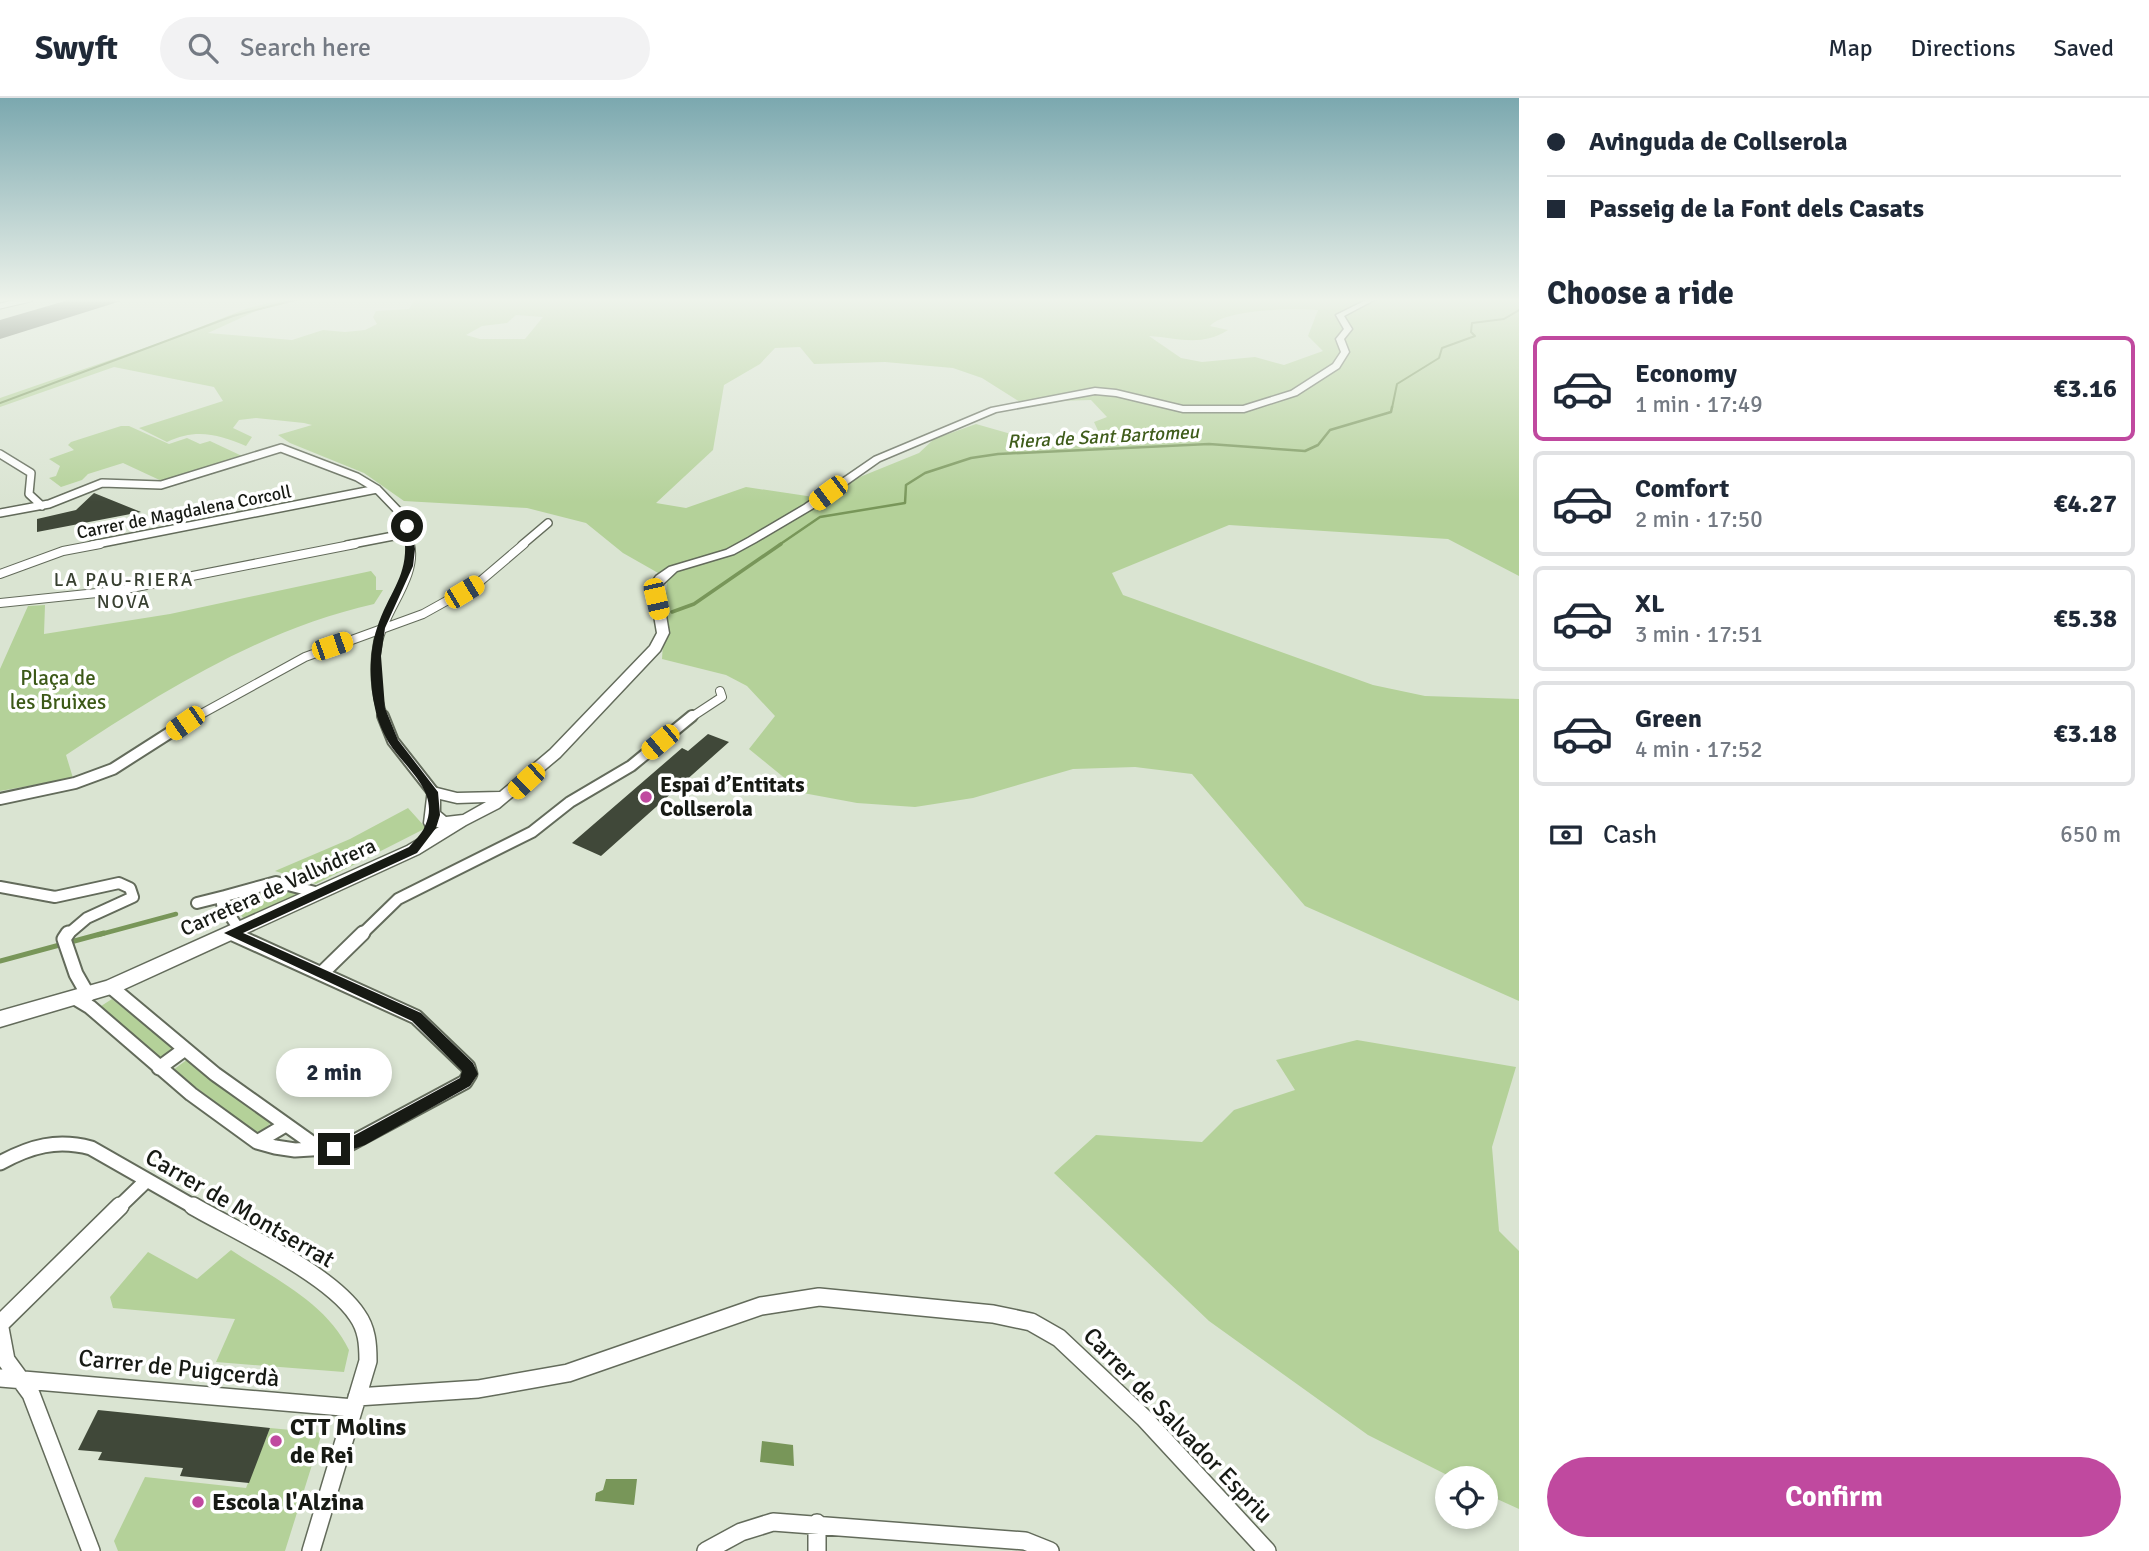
<!DOCTYPE html>
<html lang="en">
<head>
<meta charset="utf-8">
<style>
  body { margin:0; font-family:Signika,sans-serif; background:#f2f2f3; color:#1f2937; height:100vh; display:flex; flex-direction:column; font-size:26px; white-space:nowrap }
  * { box-sizing:border-box; margin:0 }
  p { font-size:23px; color:#747a83 }
  .icon { flex:none; width:38px; height:38px; fill:none; stroke:currentColor; stroke-width:2; stroke-linecap:round; stroke-linejoin:round }
  .map { position:relative; flex:1; overflow:hidden }
  .sheet { display:flex; flex-direction:column; background:#fff; width:630px }
  .sheet>* { flex:none }
  .guide { display:grid; align-content:center; height:154px; padding:0 28px; background:#fff }
  .fabs { position:absolute; left:1435px; top:1368px; display:grid; gap:14px }
  .fabs a { display:grid; place-items:center; width:63px; height:63px; border-radius:50%; background:#fff; box-shadow:0 4px 10px #0003; font-size:35px }
  .end { position:absolute; width:32px; height:32px; margin:-16px; border:9px solid #171a14; background:#fff; box-shadow:0 0 0 4px #fff }
  .from { border-radius:50% }
  .bubble { position:absolute; height:49px; border-radius:24px; background:#fff; box-shadow:0 4px 10px #0003; font-size:23px; font-weight:700; line-height:49px; text-align:center }
  .car { position:absolute; width:21px; height:42px; margin:-21px -10px; border-radius:9px; box-shadow:0 0 5px 2px #0007; background:linear-gradient(#f5c518 24%,#345 0 40%,#f5c518 0 76%,#345 0 86%,#f5c518 0) }
  .guide b { display:flex; align-items:center; gap:24px; height:66px; font-size:26px }
  .guide b+b { border-top:2px solid #e0e1e3 }
  .guide i { width:18px; height:18px; background:#1f2937 }
  ul { padding:0; list-style:none }
  li { display:flex; align-items:center; gap:21px; height:105px; margin:0 14px 10px; padding:0 14px; border:4px solid #e0e1e3; border-radius:10px }
  li div { flex:1 }
  li b { display:block; font-size:26px }
  li em { font-style:normal; font-weight:700 }
  li.selected { border-color:#c0499f }
  li>.icon { width:63px; height:63px; stroke-width:1.5 }
  h2 { padding:0 28px; font-size:32px; line-height:84px }
  .pay { display:flex; align-items:center; gap:18px; height:77px; padding:0 28px; font-size:26px }
  .pay p { margin-inline-start:auto }
  .action { display:flex; gap:14px; margin-top:auto; padding:14px 28px }
  .action a { flex:1; height:80px; border-radius:42px; background:#c0499f; color:#fff; font-size:28px; font-weight:700; line-height:80px; text-align:center }
  header { display:flex; align-items:center; gap:42px; box-sizing:border-box; height:98px; padding:0 35px; background:#fff; border-bottom:2px solid #e0e1e3 }
  header strong { font-size:33px }
  nav { display:flex; gap:38px; margin-inline-start:auto; font-size:24px }
  .search { width:490px; height:63px; background:#f2f2f3; display:flex; align-items:center; gap:18px; box-sizing:border-box; padding:0 24px; border-radius:38px; color:#747a83; font-size:26px }
  main { display:flex; flex:1; min-height:0 }
  .map>svg:first-child { display:block }
  .green { fill:#b4d199; fill-rule:evenodd }
  .water { fill:#789659 }
  .lines { fill:none; stroke-linecap:round; stroke-linejoin:round }
  .stream-far4 { stroke:#789659; stroke-width:2 }
  .stream-far3 { stroke:#789659; stroke-width:2.5 }
  .stream-far2 { stroke:#789659; stroke-width:3.5 }
  .stream-far1 { stroke:#789659; stroke-width:4.5 }
  .stream { stroke:#789659; stroke-width:5 }
  .building { fill:#404839 }
  .street-far5-casing { stroke:#636b5b; stroke-width:7 }
  .street-far4-casing { stroke:#636b5b; stroke-width:10 }
  .street-far3-casing { stroke:#636b5b; stroke-width:10 }
  .street-far2-casing { stroke:#636b5b; stroke-width:14 }
  .street-far1-casing { stroke:#636b5b; stroke-width:17 }
  .street-casing { stroke:#636b5b; stroke-width:20 }
  .secondary-casing { stroke:#636b5b; stroke-width:3 }
  .street-far5 { stroke:#fff; stroke-width:5 }
  .street-far4 { stroke:#fff; stroke-width:7 }
  .street-far3 { stroke:#fff; stroke-width:8 }
  .street-far2 { stroke:#fff; stroke-width:10 }
  .street-far1 { stroke:#fff; stroke-width:13 }
  .street { stroke:#fff; stroke-width:17 }
  .secondary { fill:#fff; fill-rule:evenodd }
  .route { fill:#171a14 }
  .poi-dot { fill:#c0499f; stroke:#fff; stroke-width:2.5 }
  .labels { text-anchor:middle; stroke-width:7; stroke-linejoin:round; paint-order:stroke }
  .far-street-label { font-size:18px; fill:#171a14; stroke:#fff }
  .far-water-label { font-size:19px; font-style:italic; fill:#3f5c1b; stroke:#fff }
  .far-neighbourhood-label { font-size:19px; letter-spacing:2px; fill:#384031; stroke:#fff }
  .park-label { font-size:21px; fill:#3c5917; stroke:#fff }
  .poi-label { font-size:21px; font-weight:bold; fill:#171a14; stroke:#fff; text-anchor:start }
  .street-label { font-size:21px; fill:#171a14; stroke:#fff }
  .near-street-label { font-size:24px; fill:#171a14; stroke:#fff }
  .near-poi-label { font-size:24px; font-weight:bold; fill:#171a14; stroke:#fff; text-anchor:start }
</style>
</head>
<body>
<header>
<strong>Swyft</strong>
<div class="search"><svg class="icon" aria-label="search" viewBox="0 0 24 24"><circle cx="10" cy="10" r="6"/><path d="M15 15l6 6"/></svg>Search here</div>
<nav><a>Map</a><a>Directions</a><a>Saved</a></nav>
</header>
<main>
<div class="map">
<svg width="1519" height="1453" viewBox="0 0 1519 1453">
  <rect width="100%" height="100%" fill="#dae4d2"/>
  <path class="green" d="M285 201H307L258 212 208 235 292 242 323 232 345 234 365 232 377 226 373 219 376 213 409 211 415 201H1519V478L1448 441 1229 427 1112 475 1123 497 1373 587 1425 598 1519 601V903L1305 808 1192 676 1135 669 1073 671 973 700 915 709 857 705 803 695 749 651 775 618 747 588 726 577 662 561 667 480 623 455 586 425 527 410 404 403 364 375 290 345 278 337 312 327 304 325 256 320 239 322 233 330 252 339 246 348C219 336 195 330 167 344L139 330 223 303 214 289 114 269 0 309V300L171 241 245 211ZM1318 212 1308 238 1323 253 1284 267 1255 259 1202 264 1181 260 1149 238C1179 240 1201 249 1228 232L1210 228C1225 211 1295 210 1318 212ZM516 217 543 219 525 241H480L466 237 482 228 507 225ZM800 249 814 266 885 264 953 270 982 280 1020 304 1091 302 1107 319 1094 324 1102 341H1029L976 326 934 341 919 355 850 383 827 401 746 389 686 410 656 405 713 352 724 287 760 266 775 250Z
    M121 328H129L169 346 187 340 200 346 210 343 242 358 166 385 123 365 88 376 82 382 61 389 49 380 56 378 60 368 49 361 74 352 68 347 71 344Z
    M371 473 376 479V492H383L374 506C262 531 161 594 66 657L73 680 0 693V571L28 508 45 507 44 536 170 516Z
    M408 710 426 730 316 786 275 773 350 741Z
    M275 785 291 788 300 798 244 822 232 800Z
    M112 901 174 951 160 961 98 910Z
    M1357 942 1516 969 1492 1049 1499 1133 1519 1153V1411L1486 1396V1381H1455L1368 1337 1209 1223 1054 1075 1096 1037 1202 1044 1234 1012 1295 992 1276 962Z
    M188 961 272 1024 258 1036 173 972Z
    M231 1152C273 1180 327 1205 349 1252L344 1274 216 1264 235 1221 113 1210 110 1199 148 1154 197 1181Z
    M270 1330 322 1335 285 1453H118L114 1443 145 1379 246 1390Z"/>
  <path class="water" d="M762 1343 793 1347 794 1368 760 1364Z
    M606 1381H637L634 1407 595 1403 596 1395 603 1392Z"/>
  <g class="lines">
    <path class="stream-far4" d="M0 305 233 218 298 201
      M1392 310 1397 286 1439 260 1442 250 1475 238 1471 234 1472 225 1504 221 1519 212"/>
    <path class="stream-far3" d="M779 447 820 419 905 405 906 387 925 375 971 360 998 356 1209 346 1305 353 1318 347 1330 332 1391 314 1392 309"/>
    <path class="stream-far2" d="M672 514 694 506 781 446"/>
    <path class="stream-far1" d="M98 837 176 816"/>
    <path class="stream" d="M0 863 104 835"/>
  </g>
  <path class="building" d="M72 201 121 203 0 241V222Z
    M94 395 141 414 37 434V421L76 412Z
    M708 636 729 644 601 758 572 745 682 650 688 653Z
    M98 1312 167 1319 270 1330 249 1385 180 1378 183 1370 98 1362 102 1354 78 1352Z"/>
  <g class="lines">
    <defs>
      <path id="street-far5" d="M0 208 30 201"/>
      <path id="street-far4" d="M0 356 31 375 29 396 42 408
        M0 415 49 406 102 385 161 387 281 350 357 379 377 391 402 417 410 447
        M92 447 377 391
        M347 447 409 435
        M522 447 548 425"/>
      <path id="street-far3" d="M0 476 63 453 100 446
        M0 505 116 493 355 446
        M194 620 305 559 423 516 477 486 524 446
        M384 620C375 597 373 568 378 544 384 513 418 478 410 446
        M690 620 722 599 720 593"/>
      <path id="street-far2" d="M383 618 393 643 433 694
        M0 701 75 685 113 671 196 618
        M0 789 55 799 119 785 130 790 133 799 87 820 67 837
        M197 805 225 798
        M239 831 222 806 225 798 276 784 319 795
        M231 835 235 837
        M361 837 398 801 532 734 570 704 631 668 692 618"/>
      <path id="street-far1" d="M68 835 64 841 76 876 88 897
        M322 875 363 835
        M111 889 215 976 319 1050
        M75 900 90 909 191 996 257 1044 275 1049 295 1052 344 1049 465 984 470 976 468 969 416 919 231 835
        M159 970 185 951
        M257 1044 284 1028
        M0 1065C31 1048 57 1041 91 1050L196 1110
        M118 1110 147 1082"/>
      <path id="street" d="M193 1108C238 1134 329 1175 357 1217 367 1231 368 1246 368 1263L311 1453
        M0 1226 120 1108
        M0 1230 6 1262 31 1296 91 1453
        M0 1280 354 1310
        M357 1299 478 1291 568 1275 761 1208 819 1199 993 1216 1031 1224 1059 1240 1144 1320 1267 1453
        M817 1425V1453
        M706 1453 741 1434 773 1424 1025 1443 1050 1453"/>
      <path id="secondary" d="M1368 201H1376L1344 218 1352 231 1344 241 1349 254 1339 270 1297 297 1244 314H1183L1116 298 1095 296 996 314 880 363 812 411 756 444 734 456 677 473 661 488 669 535 660 553 560 659 499 710 466 727 419 756 118 894 0 929V913L106 883 407 748 439 729H426L424 725 428 691 433 689 457 695 500 694 550 652 650 548 657 535 649 488 656 478 669 469 726 452 748 440 804 407 874 359 991 310 1095 290 1116 292 1183 308H1243L1291 293 1333 266 1341 254 1336 241 1344 231 1336 217ZM440 701 457 705 486 704 463 717 446 719 440 714Z"/>
    </defs>
    <use href="#street-far5" class="street-far5-casing"/>
    <use href="#street-far4" class="street-far4-casing"/>
    <use href="#street-far3" class="street-far3-casing"/>
    <use href="#street-far2" class="street-far2-casing"/>
    <use href="#street-far1" class="street-far1-casing"/>
    <use href="#street" class="street-casing"/>
    <use href="#secondary" class="secondary-casing"/>
    <use href="#street-far5" class="street-far5"/>
    <use href="#street-far4" class="street-far4"/>
    <use href="#street-far3" class="street-far3"/>
    <use href="#street-far2" class="street-far2"/>
    <use href="#street-far1" class="street-far1"/>
    <use href="#street" class="street"/>
    <use href="#secondary" class="secondary"/>
  </g>
  <linearGradient id="sky" x2="0" y2="1"><stop stop-color="#7ba8af"/><stop offset="0.5" stop-color="#eef3eb"/><stop offset="1" stop-color="#eef3eb" stop-opacity="0"/></linearGradient>
  <rect width="1519" height="404" fill="url(#sky)"/>
  <path class="route" d="M407 426 411 428 415 451 413 468 385 530 381 558 385 610 398 642 438 694 440 717 436 730 417 755 243 835 421 915 473 965 478 976 470 988 365 1047 334 1058 326 1051 329 1046 355 1037 460 980 462 973 412 923 224 835 409 749C414 743 422 736 425 728 441 694 405 670 389 645 383 635 377 621 375 610 369 585 369 553 377 530 391 488 412 477 403 428Z"/>
  <g class="poi-dot">
    <circle cx="646" cy="699" r="7"/>
    <circle cx="276" cy="1343" r="7"/>
    <circle cx="198" cy="1404" r="7"/>
  </g>
  <g class="labels">
    <g class="far-street-label">
      <text transform="translate(184 414) rotate(-11)" y="6">Carrer de Magdalena Corcoll</text>
    </g>
    <g class="far-water-label">
      <text transform="translate(1103 338) rotate(-3)" y="7">Riera de Sant Bartomeu</text>
    </g>
    <g class="far-neighbourhood-label">
      <text x="124" y="488">LA PAU-RIERA<tspan x="124" dy="22">NOVA</tspan></text>
    </g>
    <g class="park-label">
      <text x="58" y="587">Plaça de<tspan x="58" dy="24">les Bruixes</tspan></text>
    </g>
    <g class="poi-label">
      <text x="660" y="694">Espai d’Entitats<tspan x="660" dy="24">Collserola</tspan></text>
    </g>
    <g class="street-label">
      <text transform="translate(278 789) rotate(-24)" y="7">Carretera de Vallvidrera</text>
    </g>
    <g class="near-street-label">
      <text transform="translate(240 1110) rotate(30)" y="8">Carrer de Montserrat</text>
      <text transform="translate(179 1270) rotate(6)" y="8">Carrer de Puigcerdà</text>
      <text transform="translate(1178 1327) rotate(46)" y="8">Carrer de Salvador Espriu</text>
    </g>
    <g class="near-poi-label">
      <text x="290" y="1337">CTT Molins<tspan x="290" dy="28">de Rei</tspan></text>
      <text x="212" y="1412">Escola l'Alzina</text>
    </g>
  </g>
</svg>
<div class="fabs">
<a><svg class="icon" aria-label="locate" viewBox="0 0 24 24"><circle cx="12" cy="12" r="6"/><path d="M12 2v4M12 18v4M2 12h4M18 12h4"/></svg></a>
</div>
<i class="end from" style="left:407px;top:428px"></i>
<i class="end" style="left:334px;top:1051px"></i>
<div class="bubble" style="left:276px;top:950px;width:116px">2 min</div>
<i class="car" style="left:828px;top:395px;rotate:233deg"></i>
<i class="car" style="left:464px;top:494px;rotate:59deg"></i>
<i class="car" style="left:656px;top:501px;rotate:167deg"></i>
<i class="car" style="left:332px;top:548px;rotate:71deg"></i>
<i class="car" style="left:185px;top:625px;rotate:235deg"></i>
<i class="car" style="left:660px;top:644px;rotate:230deg"></i>
<i class="car" style="left:526px;top:683px;rotate:227deg"></i>
</div>
<section class="sheet">
<div class="guide">
<b><i class="from"></i>Avinguda de Collserola</b>
<b><i></i>Passeig de la Font dels Casats</b>
</div>
<h2>Choose a ride</h2>
<ul>
<li class="selected"><svg class="icon" aria-label="car" viewBox="0 0 24 24"><path d="M5 17H2v-5l4-1 3-4h7l3 4 3 1v5h-3M9 17h6M6 11h13"/><circle cx="7" cy="17" r="2"/><circle cx="17" cy="17" r="2"/></svg><div><b>Economy</b><p>1 min · 17:49</p></div><em>€3.16</em></li>
<li><svg class="icon" aria-label="car" viewBox="0 0 24 24"><path d="M5 17H2v-5l4-1 3-4h7l3 4 3 1v5h-3M9 17h6M6 11h13"/><circle cx="7" cy="17" r="2"/><circle cx="17" cy="17" r="2"/></svg><div><b>Comfort</b><p>2 min · 17:50</p></div><em>€4.27</em></li>
<li><svg class="icon" aria-label="car" viewBox="0 0 24 24"><path d="M5 17H2v-5l4-1 3-4h7l3 4 3 1v5h-3M9 17h6M6 11h13"/><circle cx="7" cy="17" r="2"/><circle cx="17" cy="17" r="2"/></svg><div><b>XL</b><p>3 min · 17:51</p></div><em>€5.38</em></li>
<li><svg class="icon" aria-label="car" viewBox="0 0 24 24"><path d="M5 17H2v-5l4-1 3-4h7l3 4 3 1v5h-3M9 17h6M6 11h13"/><circle cx="7" cy="17" r="2"/><circle cx="17" cy="17" r="2"/></svg><div><b>Green</b><p>4 min · 17:52</p></div><em>€3.18</em></li>
</ul>
<div class="pay"><svg class="icon" aria-label="cash" viewBox="0 0 24 24"><path d="M3 7h18v10H3z"/><circle cx="12" cy="12" r="2"/></svg>Cash<p>650 m</p></div>
<div class="action"><a>Confirm</a></div>
</section>
</main>
</body>
</html>
